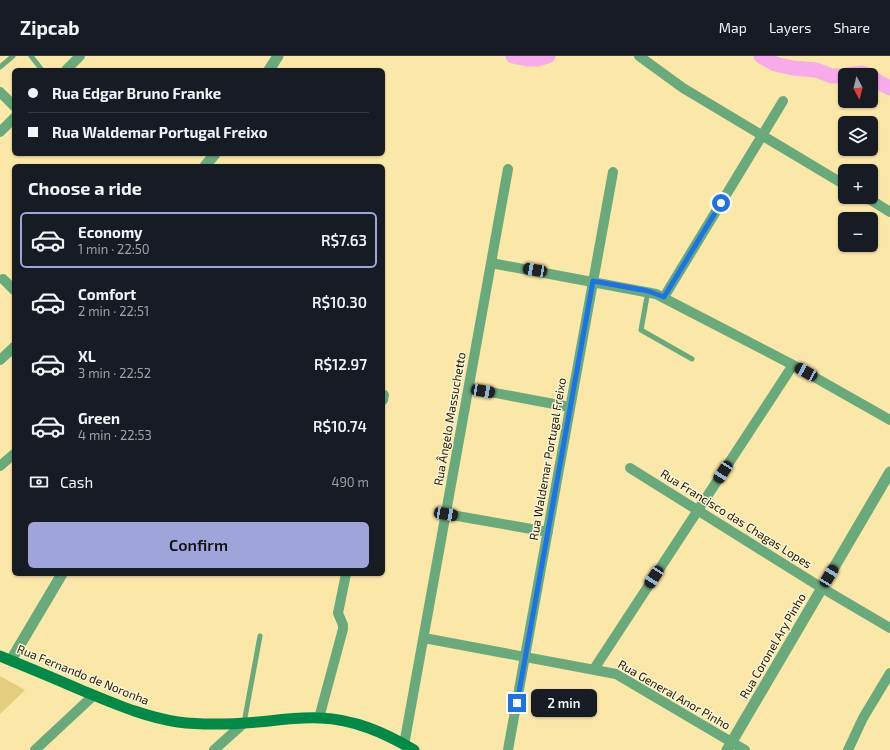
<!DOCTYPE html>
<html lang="en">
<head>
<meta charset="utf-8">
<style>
  body { margin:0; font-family:"Exo 2",sans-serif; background:#242831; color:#f1f3f6; height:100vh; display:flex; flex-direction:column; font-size:15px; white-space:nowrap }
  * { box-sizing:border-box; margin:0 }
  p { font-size:13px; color:#9ea1a6 }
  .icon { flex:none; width:22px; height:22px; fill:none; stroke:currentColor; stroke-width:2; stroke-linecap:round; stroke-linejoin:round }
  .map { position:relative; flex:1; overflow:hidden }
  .sheet { position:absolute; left:12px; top:108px; width:373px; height:412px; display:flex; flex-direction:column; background:#171b24; border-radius:6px; box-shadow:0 1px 3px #0004 }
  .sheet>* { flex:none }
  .banner { position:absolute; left:12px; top:12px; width:373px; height:88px; border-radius:6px; box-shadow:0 1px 3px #0004; display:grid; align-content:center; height:88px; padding:0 16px; background:#171b24 }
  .needle { width:26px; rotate:173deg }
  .fabs { position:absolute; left:838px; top:12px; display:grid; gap:8px }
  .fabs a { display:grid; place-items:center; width:40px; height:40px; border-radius:6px; background:#171b24; box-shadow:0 1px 3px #0004; font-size:20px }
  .end { position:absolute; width:18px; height:18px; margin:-9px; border:5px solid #1a73e8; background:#fff; box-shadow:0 0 0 2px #fff }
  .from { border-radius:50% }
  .bubble { position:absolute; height:28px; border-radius:6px; background:#171b24; box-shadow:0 1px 3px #0004; font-size:13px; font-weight:600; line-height:28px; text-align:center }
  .car { position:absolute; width:12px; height:24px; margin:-12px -6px; border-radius:5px; box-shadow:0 0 3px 1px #0007; background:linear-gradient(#222 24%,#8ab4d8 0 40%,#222 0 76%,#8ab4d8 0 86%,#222 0) }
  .banner b { display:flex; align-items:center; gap:14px; height:38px; font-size:15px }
  .banner b+b { border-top:1px solid #363941 }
  .banner i { width:10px; height:10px; background:#f1f3f6 }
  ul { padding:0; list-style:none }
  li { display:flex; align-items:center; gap:12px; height:56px; margin:0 8px 6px; padding:0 8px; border:2px solid transparent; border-radius:6px }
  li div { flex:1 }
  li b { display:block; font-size:15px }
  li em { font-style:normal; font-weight:600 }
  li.selected { border-color:#9fa5db }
  li>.icon { width:36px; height:36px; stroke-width:1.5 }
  h2 { padding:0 16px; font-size:18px; line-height:48px }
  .pay { display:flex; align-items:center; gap:10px; height:44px; padding:0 16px; font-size:15px }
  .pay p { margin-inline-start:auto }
  .button { display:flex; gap:8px; margin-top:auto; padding:8px 16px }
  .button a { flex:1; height:46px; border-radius:6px; background:#9fa5db; color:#111; font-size:16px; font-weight:600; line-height:46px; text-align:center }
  header { display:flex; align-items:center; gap:24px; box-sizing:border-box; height:56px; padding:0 20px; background:#171b24; border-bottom:1px solid #363941 }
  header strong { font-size:19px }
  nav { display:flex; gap:22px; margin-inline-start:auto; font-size:14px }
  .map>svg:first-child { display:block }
  .green { fill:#e5cd7f }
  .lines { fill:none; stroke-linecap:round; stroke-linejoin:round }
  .river { stroke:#f8abeb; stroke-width:15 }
  .service { stroke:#69aa7c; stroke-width:5 }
  .minor { stroke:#69aa7c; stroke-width:10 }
  .tertiary { stroke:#69aa7c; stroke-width:11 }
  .secondary { stroke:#008a47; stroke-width:11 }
  .route { stroke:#1a73e8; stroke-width:5 }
  .labels { text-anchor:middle; stroke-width:3; stroke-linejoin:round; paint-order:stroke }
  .street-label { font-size:12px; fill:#201901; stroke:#fef5d6 }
</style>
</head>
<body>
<header>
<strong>Zipcab</strong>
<nav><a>Map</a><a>Layers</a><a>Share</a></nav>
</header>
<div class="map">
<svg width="890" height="694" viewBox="0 0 890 694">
  <rect width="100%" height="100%" fill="#fbe7a7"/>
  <path class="green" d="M0 620 25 634 0 658Z"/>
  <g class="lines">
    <path class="river" d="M513 0C526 3 535 5 548 0
      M761 0 775 8 793 12 816 14 832 20H845
      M847 19 862 17 868 19
      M871 20 878 26 890 32"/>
    <path class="service" d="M31 0 42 14
      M0 11 13 0
      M648 235 641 274 692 303
      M244 667 260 580"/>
    <path class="minor" d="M639 0 683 32 845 129
      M66 14 80 0
      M0 36 14 50
      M0 76 14 62
      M866 141 890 156
      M491 207 656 238 793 309 890 364
      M3 223 14 234
      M664 241 783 45
      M0 304 14 291
      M469 332 570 351
      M383 344 384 339
      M0 410 14 398
      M630 412 822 532 890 572
      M446 458 548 476
      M424 582 616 618 745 694
      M594 613 793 309
      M319 662 343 573V569L338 557 346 518
      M404 689 508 113
      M35 694 94 639
      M214 694 244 667
      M508 694 613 116
      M848 694 863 662 890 617"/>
    <path class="tertiary" d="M269 14 278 0
      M205 110 215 98
      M11 604 62 518
      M727 694 890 416"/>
    <path class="secondary" d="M0 600C27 611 54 622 81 634 113 647 144 661 178 666 209 670 239 668 269 665 286 663 303 661 320 662 354 663 385 677 414 694"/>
  </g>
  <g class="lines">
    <path class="route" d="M517 647 593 225 648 235 664 241 721 147"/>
  </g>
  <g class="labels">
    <g class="street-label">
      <text transform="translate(450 363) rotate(-80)" y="4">Rua Ângelo Massuchetto</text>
      <text transform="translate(548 403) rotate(-80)" y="4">Rua Waldemar Portugal Freixo</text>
      <text transform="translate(736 463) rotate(32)" y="4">Rua Francisco das Chagas Lopes</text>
      <text transform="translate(773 590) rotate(-60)" y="4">Rua Coronel Ary Pinho</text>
      <text transform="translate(83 619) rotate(22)" y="4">Rua Fernando de Noronha</text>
      <text transform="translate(674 639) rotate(30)" y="4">Rua General Anor Pinho</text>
    </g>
  </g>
</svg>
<div class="fabs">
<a><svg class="needle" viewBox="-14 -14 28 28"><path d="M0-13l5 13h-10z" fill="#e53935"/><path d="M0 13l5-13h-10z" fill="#9ea1a6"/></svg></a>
<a><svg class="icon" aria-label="layers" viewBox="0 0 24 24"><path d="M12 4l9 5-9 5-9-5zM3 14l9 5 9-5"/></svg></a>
<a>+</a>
<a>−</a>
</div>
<i class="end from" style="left:721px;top:147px"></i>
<i class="end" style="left:517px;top:647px"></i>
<div class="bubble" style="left:531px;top:633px;width:66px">2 min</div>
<i class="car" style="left:535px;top:214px;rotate:280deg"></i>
<i class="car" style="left:806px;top:316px;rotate:299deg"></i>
<i class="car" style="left:483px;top:335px;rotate:100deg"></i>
<i class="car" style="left:723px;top:416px;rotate:213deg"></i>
<i class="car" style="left:446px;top:458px;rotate:100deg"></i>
<i class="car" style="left:829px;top:520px;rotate:31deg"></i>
<i class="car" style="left:654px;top:521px;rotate:213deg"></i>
<div class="banner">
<b><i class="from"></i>Rua Edgar Bruno Franke</b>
<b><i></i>Rua Waldemar Portugal Freixo</b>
</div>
<section class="sheet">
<h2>Choose a ride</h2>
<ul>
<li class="selected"><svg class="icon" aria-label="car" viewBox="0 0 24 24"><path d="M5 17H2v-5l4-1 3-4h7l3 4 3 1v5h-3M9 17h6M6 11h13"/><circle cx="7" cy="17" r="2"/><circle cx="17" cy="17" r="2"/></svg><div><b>Economy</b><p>1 min · 22:50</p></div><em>R$7.63</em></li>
<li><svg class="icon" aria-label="car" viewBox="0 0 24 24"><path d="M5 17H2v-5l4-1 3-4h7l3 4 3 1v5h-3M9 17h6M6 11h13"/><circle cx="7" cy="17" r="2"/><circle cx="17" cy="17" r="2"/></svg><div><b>Comfort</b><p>2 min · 22:51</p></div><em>R$10.30</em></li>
<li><svg class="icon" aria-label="car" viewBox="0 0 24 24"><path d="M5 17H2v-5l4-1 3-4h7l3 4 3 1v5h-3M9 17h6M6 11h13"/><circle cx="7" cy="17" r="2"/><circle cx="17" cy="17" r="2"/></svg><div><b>XL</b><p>3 min · 22:52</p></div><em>R$12.97</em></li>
<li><svg class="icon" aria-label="car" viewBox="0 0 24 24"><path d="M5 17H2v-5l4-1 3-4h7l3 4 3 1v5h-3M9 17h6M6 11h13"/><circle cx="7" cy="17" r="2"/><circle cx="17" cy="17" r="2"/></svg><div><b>Green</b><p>4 min · 22:53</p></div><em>R$10.74</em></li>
</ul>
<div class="pay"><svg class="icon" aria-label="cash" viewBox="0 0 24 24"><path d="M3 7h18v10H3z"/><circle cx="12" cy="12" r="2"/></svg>Cash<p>490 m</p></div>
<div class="button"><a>Confirm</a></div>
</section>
</div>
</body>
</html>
